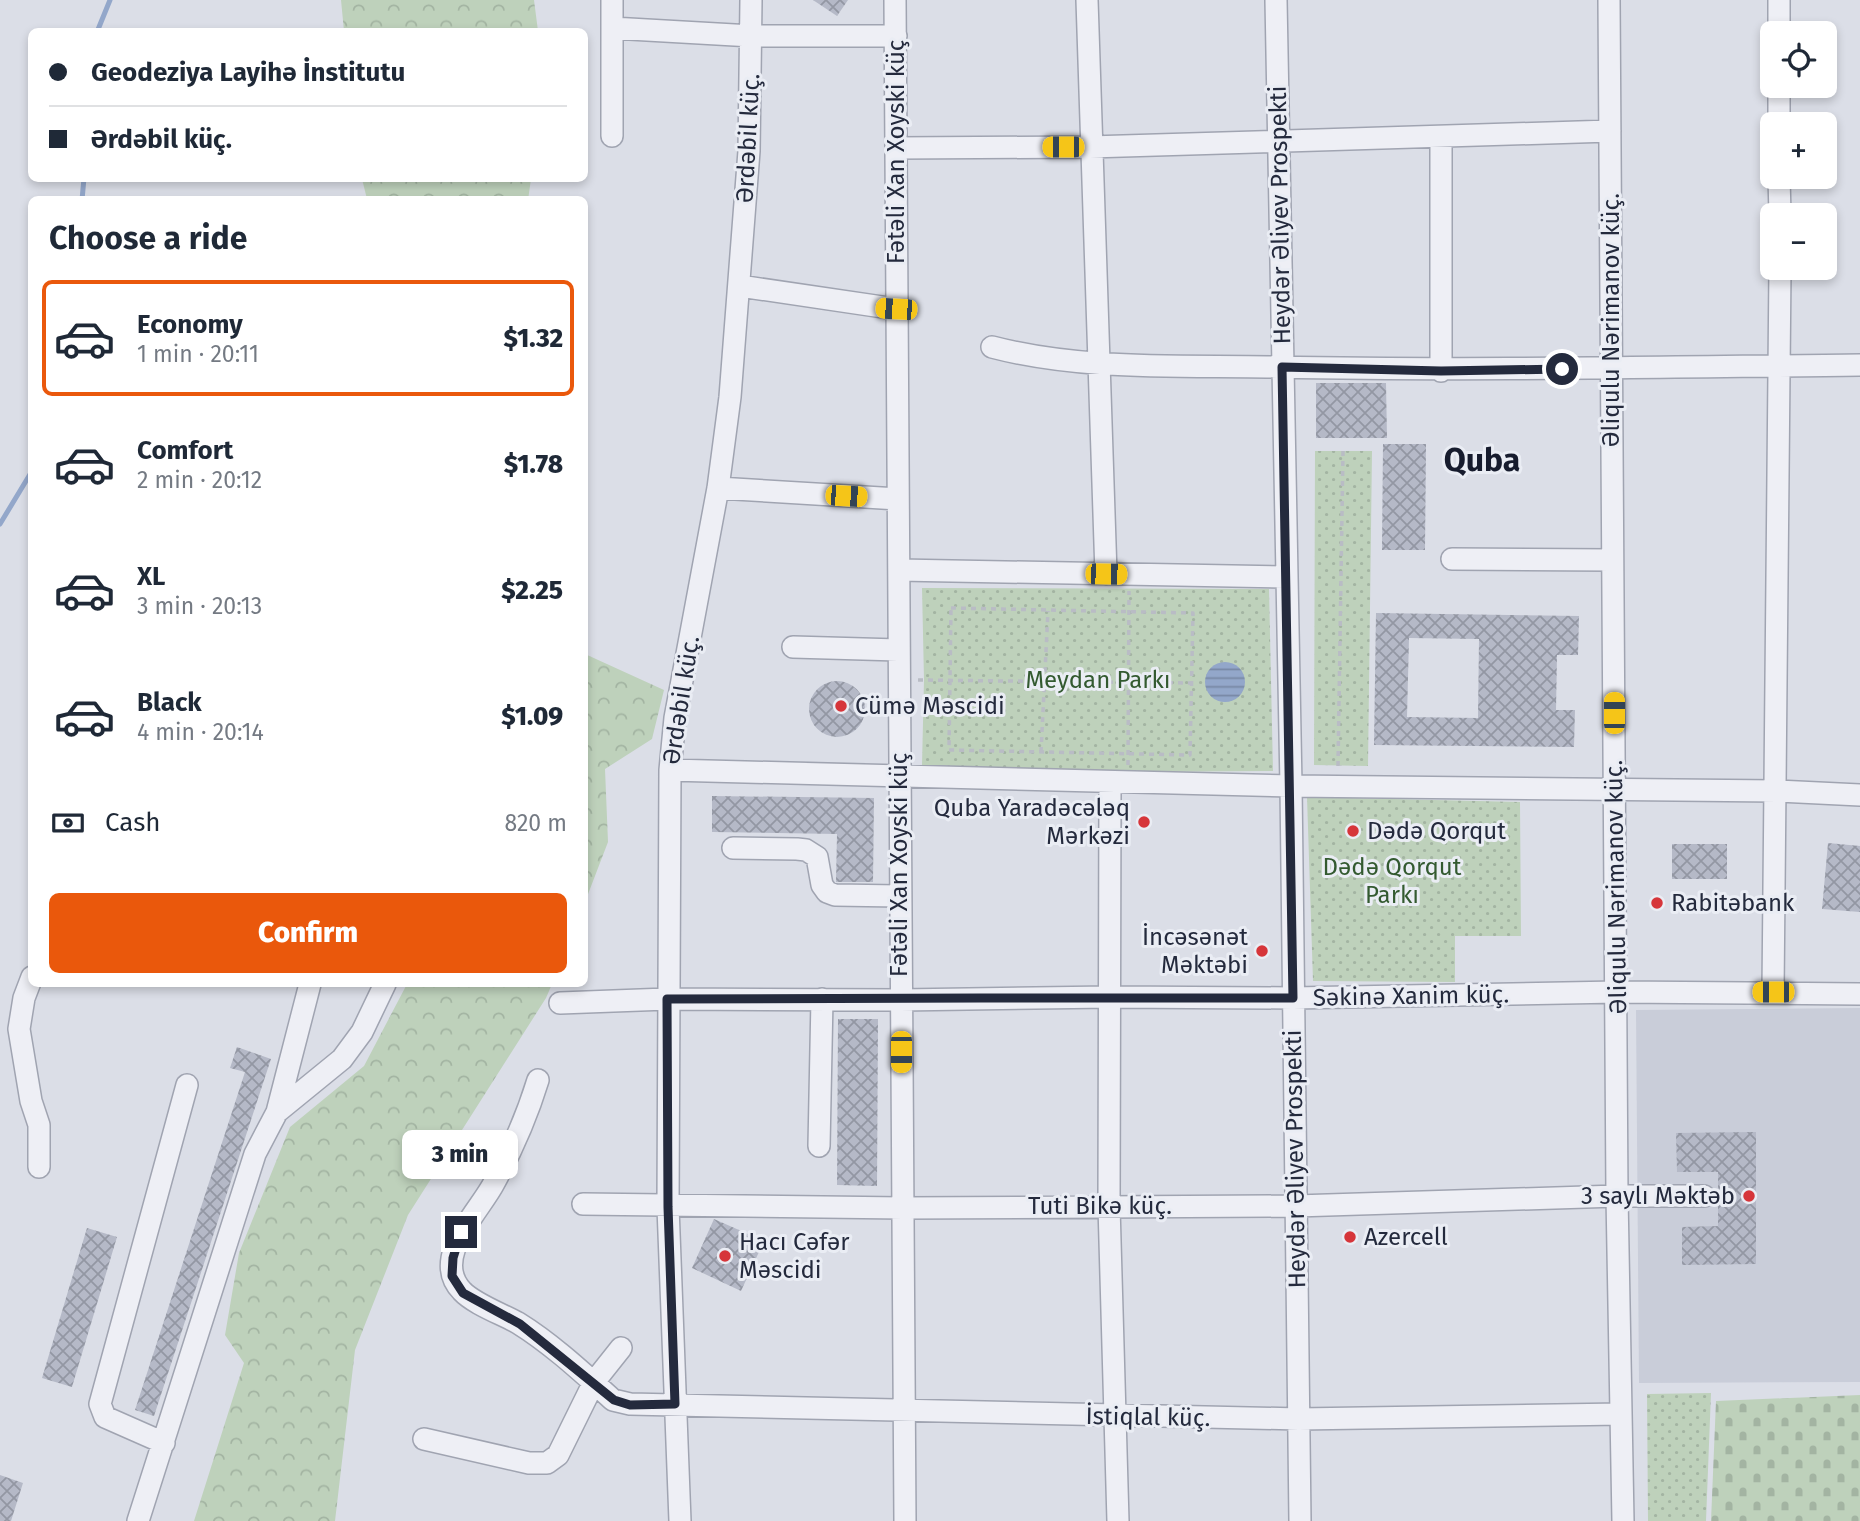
<!DOCTYPE html>
<html lang="en">
<head>
<meta charset="utf-8">
<style>
  body { margin:0; font-family:"Fira Sans",sans-serif; background:#f6f6f7; color:#1f2937; height:100vh; display:flex; flex-direction:column; font-size:26px; white-space:nowrap }
  * { box-sizing:border-box; margin:0 }
  p { font-size:23px; color:#747a83 }
  .icon { flex:none; width:38px; height:38px; fill:none; stroke:currentColor; stroke-width:2; stroke-linecap:round; stroke-linejoin:round }
  .map { position:relative; flex:1; overflow:hidden }
  .panel { position:absolute; left:28px; top:196px; width:560px; height:791px; display:flex; flex-direction:column; background:#fff; border-radius:10px; box-shadow:0 4px 10px #0003 }
  .panel>* { flex:none }
  .top-card { position:absolute; left:28px; top:28px; width:560px; height:154px; border-radius:10px; box-shadow:0 4px 10px #0003; display:grid; align-content:center; height:154px; padding:0 21px; background:#fff }
  .buttons { position:absolute; left:1760px; top:21px; display:grid; gap:14px }
  .buttons a { display:grid; place-items:center; width:77px; height:77px; border-radius:10px; background:#fff; box-shadow:0 4px 10px #0003; font-size:35px }
  .end { position:absolute; width:32px; height:32px; margin:-16px; border:9px solid #242a3d; background:#fff; box-shadow:0 0 0 4px #fff }
  .from { border-radius:50% }
  .bubble { position:absolute; height:49px; border-radius:10px; background:#fff; box-shadow:0 4px 10px #0003; font-size:23px; font-weight:800; line-height:49px; text-align:center }
  .car { position:absolute; width:21px; height:42px; margin:-21px -10px; border-radius:9px; box-shadow:0 0 5px 2px #0007; background:linear-gradient(#f5c518 24%,#345 0 40%,#f5c518 0 76%,#345 0 86%,#f5c518 0) }
  .top-card b { display:flex; align-items:center; gap:24px; height:66px; font-size:26px }
  .top-card b+b { border-top:2px solid #e0e1e3 }
  .top-card i { width:18px; height:18px; background:#1f2937 }
  ul { padding:0; list-style:none }
  li { display:flex; align-items:center; gap:21px; height:116px; margin:0 14px 10px; padding:0 7px; border:4px solid transparent; border-radius:10px }
  li div { flex:1 }
  li b { display:block; font-size:26px }
  li em { font-style:normal; font-weight:800 }
  li.current { border-color:#ea580c }
  li>.icon { width:63px; height:63px; stroke-width:1.5 }
  h2 { padding:0 21px; font-size:32px; line-height:84px }
  .pay { display:flex; align-items:center; gap:18px; height:77px; padding:0 21px; font-size:26px }
  .pay p { margin-inline-start:auto }
  .cta { display:flex; gap:14px; margin-top:auto; padding:14px 21px }
  .cta a { flex:1; height:80px; border-radius:10px; background:#ea580c; color:#fff; font-size:28px; font-weight:800; line-height:80px; text-align:center }
  .map>svg:first-child { display:block }
  .built { fill:#c9cdd9 }
  .forest { fill:url(#forest-crowns) }
  .cemetery { fill:url(#cemetery-stones) }
  .park { fill:url(#park-dots) }
  .water { fill:url(#water-rules) }
  .lines { fill:none; stroke-linecap:round; stroke-linejoin:round }
  .stream { stroke:#93a7ca; stroke-width:5 }
  .building { fill:url(#building-cross-hatch); fill-rule:evenodd }
  .minor-casing { stroke:#a0a4b1; stroke-width:24 }
  .path { stroke:#b9bcc5; stroke-width:3.5; stroke-dasharray:5 5; stroke-linecap:butt }
  .minor { stroke:#eeeff5; stroke-width:21 }
  .route { stroke:#242a3d; stroke-width:9 }
  .poi-dot { fill:#d6353a; stroke:#eaedf4; stroke-width:2.5 }
  .labels { text-anchor:middle; stroke-width:6; stroke-linejoin:round; paint-order:stroke }
  .street-label { font-size:24px; fill:#242a3d; stroke:#eaedf4 }
  .park-label { font-size:24px; fill:#335a30; stroke:#eaedf4 }
  .poi-label { font-size:24px; fill:#242a3d; stroke:#eaedf4; text-anchor:start }
  .district-label { font-size:32px; font-weight:bold; fill:#171c2e; stroke:#eaedf4 }
</style>
</head>
<body>
<div class="map">
<svg width="1860" height="1521" viewBox="0 0 1860 1521">
  <defs>
    <pattern id="forest-crowns" width="20" height="18" patternUnits="userSpaceOnUse" patternTransform="scale(1.75)"><rect width="20" height="18" fill="#bed1bb"/><path d="M2 6a3 3 0 1 1 6 0M12 15a3 3 0 1 1 6 0" fill="none" stroke="#a3b4a2"/></pattern>
    <pattern id="cemetery-stones" width="16" height="16" patternUnits="userSpaceOnUse" patternTransform="scale(1.75)"><rect width="16" height="16" fill="#bed1bb"/><path d="M2 7V4a2 2 0 0 1 4 0v3zM10 15v-3a2 2 0 0 1 4 0v3z" fill="#a3b4a2"/></pattern>
    <pattern id="park-dots" width="8" height="8" patternUnits="userSpaceOnUse" patternTransform="scale(1.75)"><rect width="8" height="8" fill="#bed1bb"/><path d="M2 2h.1M6 6h.1" fill="none" stroke="#a3b4a2" stroke-width="1.8" stroke-linecap="round"/></pattern>
    <pattern id="water-rules" width="6" height="5" patternUnits="userSpaceOnUse" patternTransform="scale(1.75)"><rect width="6" height="5" fill="#93a7ca"/><path d="M0 2.5h6" fill="none" stroke="#7888a5"/></pattern>
    <pattern id="building-cross-hatch" width="8" height="8" patternUnits="userSpaceOnUse" patternTransform="scale(1.75)"><rect width="8" height="8" fill="#b5b9c7"/><path d="M0 0l8 8M0 8l8-8" fill="none" stroke="#9397a3"/></pattern>
  </defs>
  <rect width="100%" height="100%" fill="#dbdee7"/>
  <path class="built" d="M1860 1008V1382L1639 1383 1636 1010Z"/>
  <path class="forest" d="M341 0H534L538 31H344Z
    M362 179V178L531 179 528 200 367 199Z
    M585 654 664 690 652 739 605 769 608 842 585 902Z
    M407 984H552L546 998 408 1215 355 1350 335 1521H194L244 1363 225 1335 239 1253 290 1127 364 1066Z"/>
  <path class="cemetery" d="M1860 1395V1521H1711L1716 1401Z"/>
  <path class="park" d="M1315 451H1372L1368 766 1314 765Z
    M922 588 1269 589 1273 771 1127 772 922 765 924 680Z
    M1307 797 1520 802 1521 936H1455V982L1313 981Z
    M1711 1393 1706 1521H1648L1647 1394Z"/>
  <path class="water" d="M1205 682a20 20 0 1 1 40 0a20 20 0 1 1-40 0Z"/>
  <g class="lines">
    <path class="stream" d="M97 32 110 0
      M82 200 84 178
      M0 524 32 471"/>
  </g>
  <path class="building" d="M813 0H848L837 16Z
    M1316 383H1386L1387 438H1316Z
    M1383 444H1426L1425 550H1382Z
    M1376 613 1579 616 1578 655H1557L1556 710H1575L1574 747 1374 745ZM1409 638 1479 639 1478 718 1407 717Z
    M809 709a28 28 0 1 1 56 0a28 28 0 1 1-56 0Z
    M712 796 874 798 873 882H836L837 834 712 832Z
    M1828 843 1860 846V912L1822 909Z
    M1672 844H1727V879H1672Z
    M838 1019H878L877 1186 837 1185Z
    M237 1047 271 1059 154 1416 135 1410 245 1072 230 1068Z
    M1756 1132V1264L1682 1265V1227L1718 1226V1172H1677L1676 1133Z
    M714 1219 764 1241 741 1291 692 1268Z
    M87 1228 117 1237 72 1387 42 1378Z
    M0 1475 23 1483 11 1521H0Z"/>
  <g class="lines">
    <defs>
      <path id="minor" d="M612 0V136
        M895 0 905 1521
        M1087 0 1106 574
        M1276 0 1291 786 1300 1521
        M1609 0 1617 1196 1623 1521
        M1779 0V33
        M612 28 752 36H896
        M1779 86V124
        M897 148 1090 147 1610 131
        M1779 177 1780 215
        M740 286 896 309
        M992 347C1084 371 1182 365 1277 367 1471 371 1665 367 1860 365
        M1441 371V137
        M718 488 898 499
        M1452 559 1612 560
        M899 570 1286 577
        M793 647 898 650
        M670 770 1291 786 1777 791 1860 795
        M1110 782 1109 1206 1118 1521
        M733 848 797 849 806 850 817 857 822 885 827 892 835 895 899 896
        M32 977 24 998 19 1029 31 1101 39 1125V1167
        M1773 992 1780 268
        M560 1003 667 999 901 1000 1110 997 1293 998 1617 992 1860 994
        M538 1080C527 1116 512 1150 494 1183 479 1212 430 1258 462 1291 474 1304 502 1314 518 1323 552 1344 584 1374 613 1400L630 1404 1299 1419 1621 1414
        M277 1112 310 984
        M819 1146 822 999
        M583 1204 903 1208 1296 1206 1617 1196H1704
        M424 1439 529 1463H547L558 1455 594 1382 621 1348
        M164 1443 105 1417 100 1404 187 1085
        M138 1521 255 1154 277 1112 342 1059 362 1032 385 984
        M680 1521 668 1207 670 770 675 718 718 488 730 397 749 151 751 0"/>
    </defs>
    <use href="#minor" class="minor-casing"/>
    <path class="path" d="M951 608 1193 613 1190 755 949 750Z
      M918 680 1191 683
      M1041 752 1048 611
      M1128 765 1129 591
      M1338 766 1343 451"/>
    <use href="#minor" class="minor"/>
  </g>
  <g class="lines">
    <path class="route" d="M461 1232 453 1258 452 1276 463 1293 520 1324 614 1400 630 1405 675 1404 668 1207 667 999C876 999 1084 997 1293 998L1282 367 1441 371 1562 369"/>
  </g>
  <g class="poi-dot">
    <circle cx="841" cy="706" r="7"/>
    <circle cx="1144" cy="822" r="7"/>
    <circle cx="1353" cy="831" r="7"/>
    <circle cx="1657" cy="903" r="7"/>
    <circle cx="1262" cy="951" r="7"/>
    <circle cx="1749" cy="1196" r="7"/>
    <circle cx="1350" cy="1237" r="7"/>
    <circle cx="725" cy="1256" r="7"/>
  </g>
  <g class="labels">
    <g class="street-label">
      <text transform="translate(748 138) rotate(-87)" y="8">Ərdəbil küç.</text>
      <text transform="translate(896 152) rotate(-90)" y="8">Fətəli Xan Xoyski küç</text>
      <text transform="translate(1280 215) rotate(-91)" y="8">Heydər Əliyev Prospekti</text>
      <text transform="translate(1611 320) rotate(-90)" y="8">Əliqulu Nərimanov küç.</text>
      <text transform="translate(681 700) rotate(-81)" y="8">Ərdəbil küç.</text>
      <text transform="translate(899 865) rotate(-90)" y="8">Fətəli Xan Xoyski küç</text>
      <text transform="translate(1616 887) rotate(-91)" y="8">Əliqulu Nərimanov küç.</text>
      <text transform="translate(1411 996) rotate(-1)" y="8">Səkinə Xanim küç.</text>
      <text transform="translate(1295 1159) rotate(-91)" y="8">Heydər Əliyev Prospekti</text>
      <text x="1100" y="1214">Tuti Bikə küç.</text>
      <text transform="translate(1148 1417) rotate(1)" y="8">İstiqlal küç.</text>
    </g>
    <g class="park-label">
      <text x="1098" y="688">Meydan Parkı</text>
      <text x="1392" y="875">Dədə Qorqut<tspan x="1392" dy="28">Parkı</tspan></text>
    </g>
    <g class="poi-label">
      <text x="855" y="714">Cümə Məscidi</text>
      <text x="1130" y="816" text-anchor="end">Quba Yaradəcələq<tspan x="1130" dy="28">Mərkəzi</tspan></text>
      <text x="1367" y="839">Dədə Qorqut</text>
      <text x="1671" y="911">Rabitəbank</text>
      <text x="1248" y="945" text-anchor="end">İncəsənət<tspan x="1248" dy="28">Məktəbi</tspan></text>
      <text x="1735" y="1204" text-anchor="end">3 saylı Məktəb</text>
      <text x="1364" y="1245">Azercell</text>
      <text x="739" y="1250">Hacı Cəfər<tspan x="739" dy="28">Məscidi</tspan></text>
    </g>
    <g class="district-label">
      <text x="1482" y="471">Quba</text>
    </g>
  </g>
</svg>
<div class="buttons">
<a><svg class="icon" aria-label="locate" viewBox="0 0 24 24"><circle cx="12" cy="12" r="6"/><path d="M12 2v4M12 18v4M2 12h4M18 12h4"/></svg></a>
<a>+</a>
<a>−</a>
</div>
<i class="end from" style="left:1562px;top:369px"></i>
<i class="end" style="left:461px;top:1232px"></i>
<div class="bubble" style="left:402px;top:1130px;width:116px">3 min</div>
<i class="car" style="left:1063px;top:147px;rotate:270deg"></i>
<i class="car" style="left:896px;top:309px;rotate:273deg"></i>
<i class="car" style="left:846px;top:496px;rotate:93deg"></i>
<i class="car" style="left:1106px;top:574px;rotate:91deg"></i>
<i class="car" style="left:1614px;top:713px;rotate:0deg"></i>
<i class="car" style="left:1773px;top:992px;rotate:270deg"></i>
<i class="car" style="left:901px;top:1052px;rotate:180deg"></i>
<div class="top-card">
<b><i class="from"></i>Geodeziya Layihə İnstitutu</b>
<b><i></i>Ərdəbil küç.</b>
</div>
<section class="panel">
<h2>Choose a ride</h2>
<ul>
<li class="current"><svg class="icon" aria-label="car" viewBox="0 0 24 24"><path d="M5 17H2v-5l4-1 3-4h7l3 4 3 1v5h-3M9 17h6M6 11h13"/><circle cx="7" cy="17" r="2"/><circle cx="17" cy="17" r="2"/></svg><div><b>Economy</b><p>1 min · 20:11</p></div><em>$1.32</em></li>
<li><svg class="icon" aria-label="car" viewBox="0 0 24 24"><path d="M5 17H2v-5l4-1 3-4h7l3 4 3 1v5h-3M9 17h6M6 11h13"/><circle cx="7" cy="17" r="2"/><circle cx="17" cy="17" r="2"/></svg><div><b>Comfort</b><p>2 min · 20:12</p></div><em>$1.78</em></li>
<li><svg class="icon" aria-label="car" viewBox="0 0 24 24"><path d="M5 17H2v-5l4-1 3-4h7l3 4 3 1v5h-3M9 17h6M6 11h13"/><circle cx="7" cy="17" r="2"/><circle cx="17" cy="17" r="2"/></svg><div><b>XL</b><p>3 min · 20:13</p></div><em>$2.25</em></li>
<li><svg class="icon" aria-label="car" viewBox="0 0 24 24"><path d="M5 17H2v-5l4-1 3-4h7l3 4 3 1v5h-3M9 17h6M6 11h13"/><circle cx="7" cy="17" r="2"/><circle cx="17" cy="17" r="2"/></svg><div><b>Black</b><p>4 min · 20:14</p></div><em>$1.09</em></li>
</ul>
<div class="pay"><svg class="icon" aria-label="cash" viewBox="0 0 24 24"><path d="M3 7h18v10H3z"/><circle cx="12" cy="12" r="2"/></svg>Cash<p>820 m</p></div>
<div class="cta"><a>Confirm</a></div>
</section>
</div>
</body>
</html>
